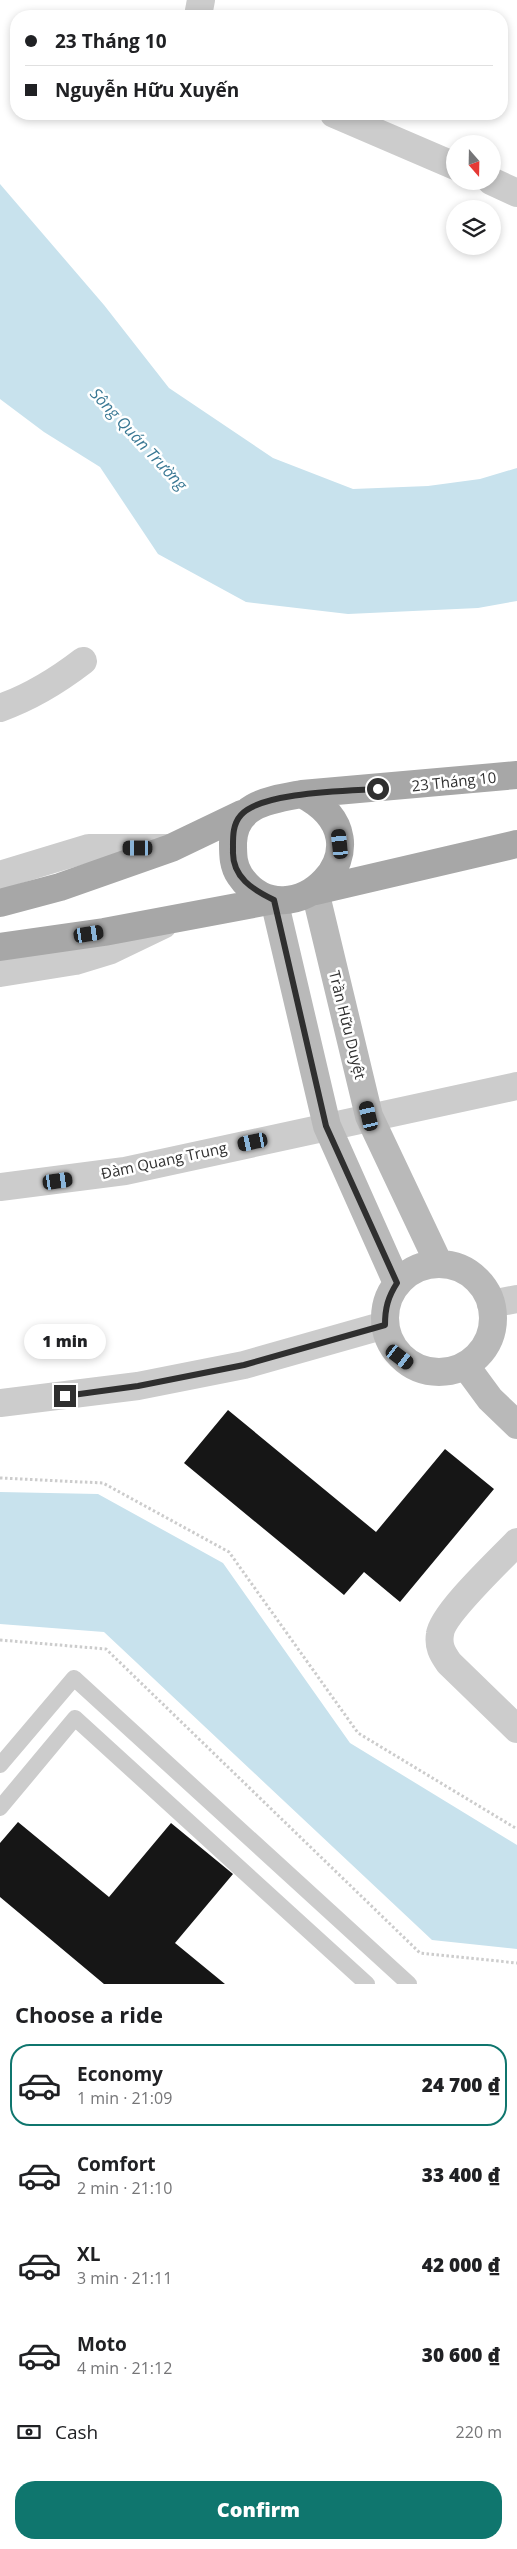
<!DOCTYPE html>
<html lang="en">
<head>
<meta charset="utf-8">
<style>
  body { margin:0; font-family:"Open Sans",sans-serif; background:#f2f2f2; color:#202124; height:100vh; display:flex; flex-direction:column; font-size:19px; white-space:nowrap }
  * { box-sizing:border-box; margin:0 }
  p { font-size:16px; color:#757577 }
  .icon { flex:none; width:28px; height:28px; fill:none; stroke:currentColor; stroke-width:2; stroke-linecap:round; stroke-linejoin:round }
  .map { position:relative; height:1984px; overflow:hidden }
  .details { display:flex; flex-direction:column; background:#fff; flex:1 }
  .details>* { flex:none }
  .hud { position:absolute; left:10px; top:10px; width:498px; height:110px; border-radius:20px; box-shadow:0 2px 8px #0003; display:grid; align-content:center; height:110px; padding:0 15px; background:#fff }
  .needle { width:32px; rotate:160deg }
  .buttons { position:absolute; left:446px; top:135px; display:grid; gap:10px }
  .buttons a { display:grid; place-items:center; width:55px; height:55px; border-radius:50%; background:#fff; box-shadow:0 2px 8px #0003; font-size:25px }
  .end { position:absolute; width:22px; height:22px; margin:-11px; border:6px solid #2f2f2f; background:#fff; box-shadow:0 0 0 2px #fff }
  .from { border-radius:50% }
  .bubble { position:absolute; height:35px; border-radius:18px; background:#fff; box-shadow:0 2px 8px #0003; font-size:16px; font-weight:800; line-height:35px; text-align:center }
  .car { position:absolute; width:15px; height:30px; margin:-15px -8px; border-radius:6px; box-shadow:0 0 4px 1px #0007; background:linear-gradient(#222 24%,#8ab4d8 0 40%,#222 0 76%,#8ab4d8 0 86%,#222 0) }
  .hud b { display:flex; align-items:center; gap:18px; height:48px; font-size:19px }
  .hud b+b { border-top:1px solid #e0e0e0 }
  .hud i { width:12px; height:12px; background:#202124 }
  ul { padding:0; list-style:none }
  li { display:flex; align-items:center; gap:15px; height:82px; margin:0 10px 8px; padding:0 5px; border:2px solid transparent; border-radius:20px }
  li div { flex:1 }
  li b { display:block; font-size:19px }
  li em { font-style:normal; font-weight:800 }
  li.active { border-color:#0f766e }
  li>.icon { width:45px; height:45px; stroke-width:1.5 }
  h2 { padding:0 15px; font-size:22px; line-height:60px }
  .pay { display:flex; align-items:center; gap:12px; height:55px; padding:0 15px; font-size:19px }
  .pay p { margin-inline-start:auto }
  .button { display:flex; gap:10px; margin-top:auto; padding:10px 15px }
  .button a { flex:1; height:58px; border-radius:20px; background:#0f766e; color:#fff; font-size:20px; font-weight:800; line-height:58px; text-align:center }
  .map>svg:first-child { display:block }
  .water { fill:#c8e2ed }
  .building { fill:#161616 }
  .lines { fill:none; stroke-linecap:round; stroke-linejoin:round }
  .path { stroke:#ccc; stroke-width:3; stroke-dasharray:2.5 2.5; stroke-linecap:butt }
  .lane { stroke:#ccc; stroke-width:16 }
  .street { stroke:#ccc; stroke-width:28 }
  .secondary { stroke:#b9b9b9; stroke-width:28 }
  .primary { stroke:#a7a7a7; stroke-width:28 }
  .route { stroke:#2f2f2f; stroke-width:6 }
  .labels { text-anchor:middle; stroke-width:5; stroke-linejoin:round; paint-order:stroke }
  .street-label { font-size:15px; fill:#2f2f2f; stroke:#fff }
  .water-label { font-size:16px; font-style:italic; fill:#3a7894; stroke:#fff }
</style>
</head>
<body>
<div class="map">
<svg width="517" height="1984" viewBox="0 0 517 1984">
  <rect width="100%" height="100%" fill="#fff"/>
  <path class="water" d="M0 184 104 305 169 388 273 458 353 489 428 486 480 479 517 468V601L478 608 348 614 246 602 158 554 100 467 44 432 0 399Z
    M0 1492 98 1494 223 1563 350 1743 517 1845V1949L432 1940 104 1632 0 1624Z"/>
  <path class="building" d="M228 1410 376 1532 445 1449 494 1489 400 1602 364 1572 344 1595 184 1463Z
    M18 1822 109 1897 171 1823 233 1874 175 1943 225 1984H104L0 1897V1843Z"/>
  <g class="lines">
    <path class="path" d="M0 1478 103 1483 229 1552 358 1733 517 1829
      M0 1640 106 1649 420 1953 517 1963"/>
    <path class="lane" d="M0 1765 74 1678 409 1984
      M0 1808 75 1718 367 1984"/>
    <path class="street" d="M198 16 201 0
      M334 114 455 166
      M491 181 517 193
      M0 708C31 697 57 681 83 661
      M0 875 89 848H167
      M0 973 75 961 111 950 163 925
      M0 1187 125 1171 517 1086
      M491 1304 517 1299
      M0 1403 138 1386 244 1365 385 1325
      M517 1542C501 1559 442 1614 440 1634 438 1646 442 1653 449 1663L517 1729"/>
    <path class="secondary" d="M315 891 369 1116 439 1264
      M274 900 327 1126 397 1283
      M385 1318a54 54 0 1 1 108 0a54 54 0 1 1-108 0Z
      M465 1365 490 1399 517 1425"/>
    <path class="primary" d="M302 794C398 844 288 947 240 876 233 866 233 855 233 843 234 804 270 800 302 794Z
      M302 794 517 775
      M315 891 517 844
      M0 903 60 887 171 848 242 814
      M0 947 104 932 274 900"/>
  </g>
  <g class="lines">
    <path class="route" d="M65 1396 138 1386 244 1365 385 1325C385 1308 388 1297 397 1283L326 1126 274 900C253 890 232 877 233 851 233 838 232 825 241 815 261 792 347 791 378 789"/>
  </g>
  <g class="labels">
    <g class="street-label">
      <text transform="translate(454 782) rotate(-6)" y="5">23 Tháng 10</text>
      <text transform="translate(347 1025) rotate(76)" y="5">Trần Hữu Duyệt</text>
      <text transform="translate(164 1161) rotate(-12)" y="5">Đàm Quang Trung</text>
    </g>
    <g class="water-label">
      <text transform="translate(139 439) rotate(47)" y="6">Sông Quán Trường</text>
    </g>
  </g>
</svg>
<div class="buttons">
<a><svg class="needle" viewBox="-14 -14 28 28"><path d="M0-13l5 13h-10z" fill="#e53935"/><path d="M0 13l5-13h-10z" fill="#757577"/></svg></a>
<a><svg class="icon" aria-label="layers" viewBox="0 0 24 24"><path d="M12 4l9 5-9 5-9-5zM3 14l9 5 9-5"/></svg></a>
</div>
<i class="end from" style="left:378px;top:789px"></i>
<i class="end" style="left:65px;top:1396px"></i>
<div class="bubble" style="left:24px;top:1324px;width:82px">1 min</div>
<i class="car" style="left:340px;top:844px;rotate:354deg"></i>
<i class="car" style="left:138px;top:848px;rotate:270deg"></i>
<i class="car" style="left:89px;top:934px;rotate:81deg"></i>
<i class="car" style="left:369px;top:1116px;rotate:347deg"></i>
<i class="car" style="left:253px;top:1142px;rotate:258deg"></i>
<i class="car" style="left:58px;top:1181px;rotate:82deg"></i>
<i class="car" style="left:400px;top:1357px;rotate:127deg"></i>
<div class="hud">
<b><i class="from"></i>23 Tháng 10</b>
<b><i></i>Nguyễn Hữu Xuyến</b>
</div>
</div>
<section class="details">
<h2>Choose a ride</h2>
<ul>
<li class="active"><svg class="icon" aria-label="car" viewBox="0 0 24 24"><path d="M5 17H2v-5l4-1 3-4h7l3 4 3 1v5h-3M9 17h6M6 11h13"/><circle cx="7" cy="17" r="2"/><circle cx="17" cy="17" r="2"/></svg><div><b>Economy</b><p>1 min · 21:09</p></div><em>24 700 ₫</em></li>
<li><svg class="icon" aria-label="car" viewBox="0 0 24 24"><path d="M5 17H2v-5l4-1 3-4h7l3 4 3 1v5h-3M9 17h6M6 11h13"/><circle cx="7" cy="17" r="2"/><circle cx="17" cy="17" r="2"/></svg><div><b>Comfort</b><p>2 min · 21:10</p></div><em>33 400 ₫</em></li>
<li><svg class="icon" aria-label="car" viewBox="0 0 24 24"><path d="M5 17H2v-5l4-1 3-4h7l3 4 3 1v5h-3M9 17h6M6 11h13"/><circle cx="7" cy="17" r="2"/><circle cx="17" cy="17" r="2"/></svg><div><b>XL</b><p>3 min · 21:11</p></div><em>42 000 ₫</em></li>
<li><svg class="icon" aria-label="car" viewBox="0 0 24 24"><path d="M5 17H2v-5l4-1 3-4h7l3 4 3 1v5h-3M9 17h6M6 11h13"/><circle cx="7" cy="17" r="2"/><circle cx="17" cy="17" r="2"/></svg><div><b>Moto</b><p>4 min · 21:12</p></div><em>30 600 ₫</em></li>
</ul>
<div class="pay"><svg class="icon" aria-label="cash" viewBox="0 0 24 24"><path d="M3 7h18v10H3z"/><circle cx="12" cy="12" r="2"/></svg>Cash<p>220 m</p></div>
<div class="button"><a>Confirm</a></div>
</section>
</body>
</html>
